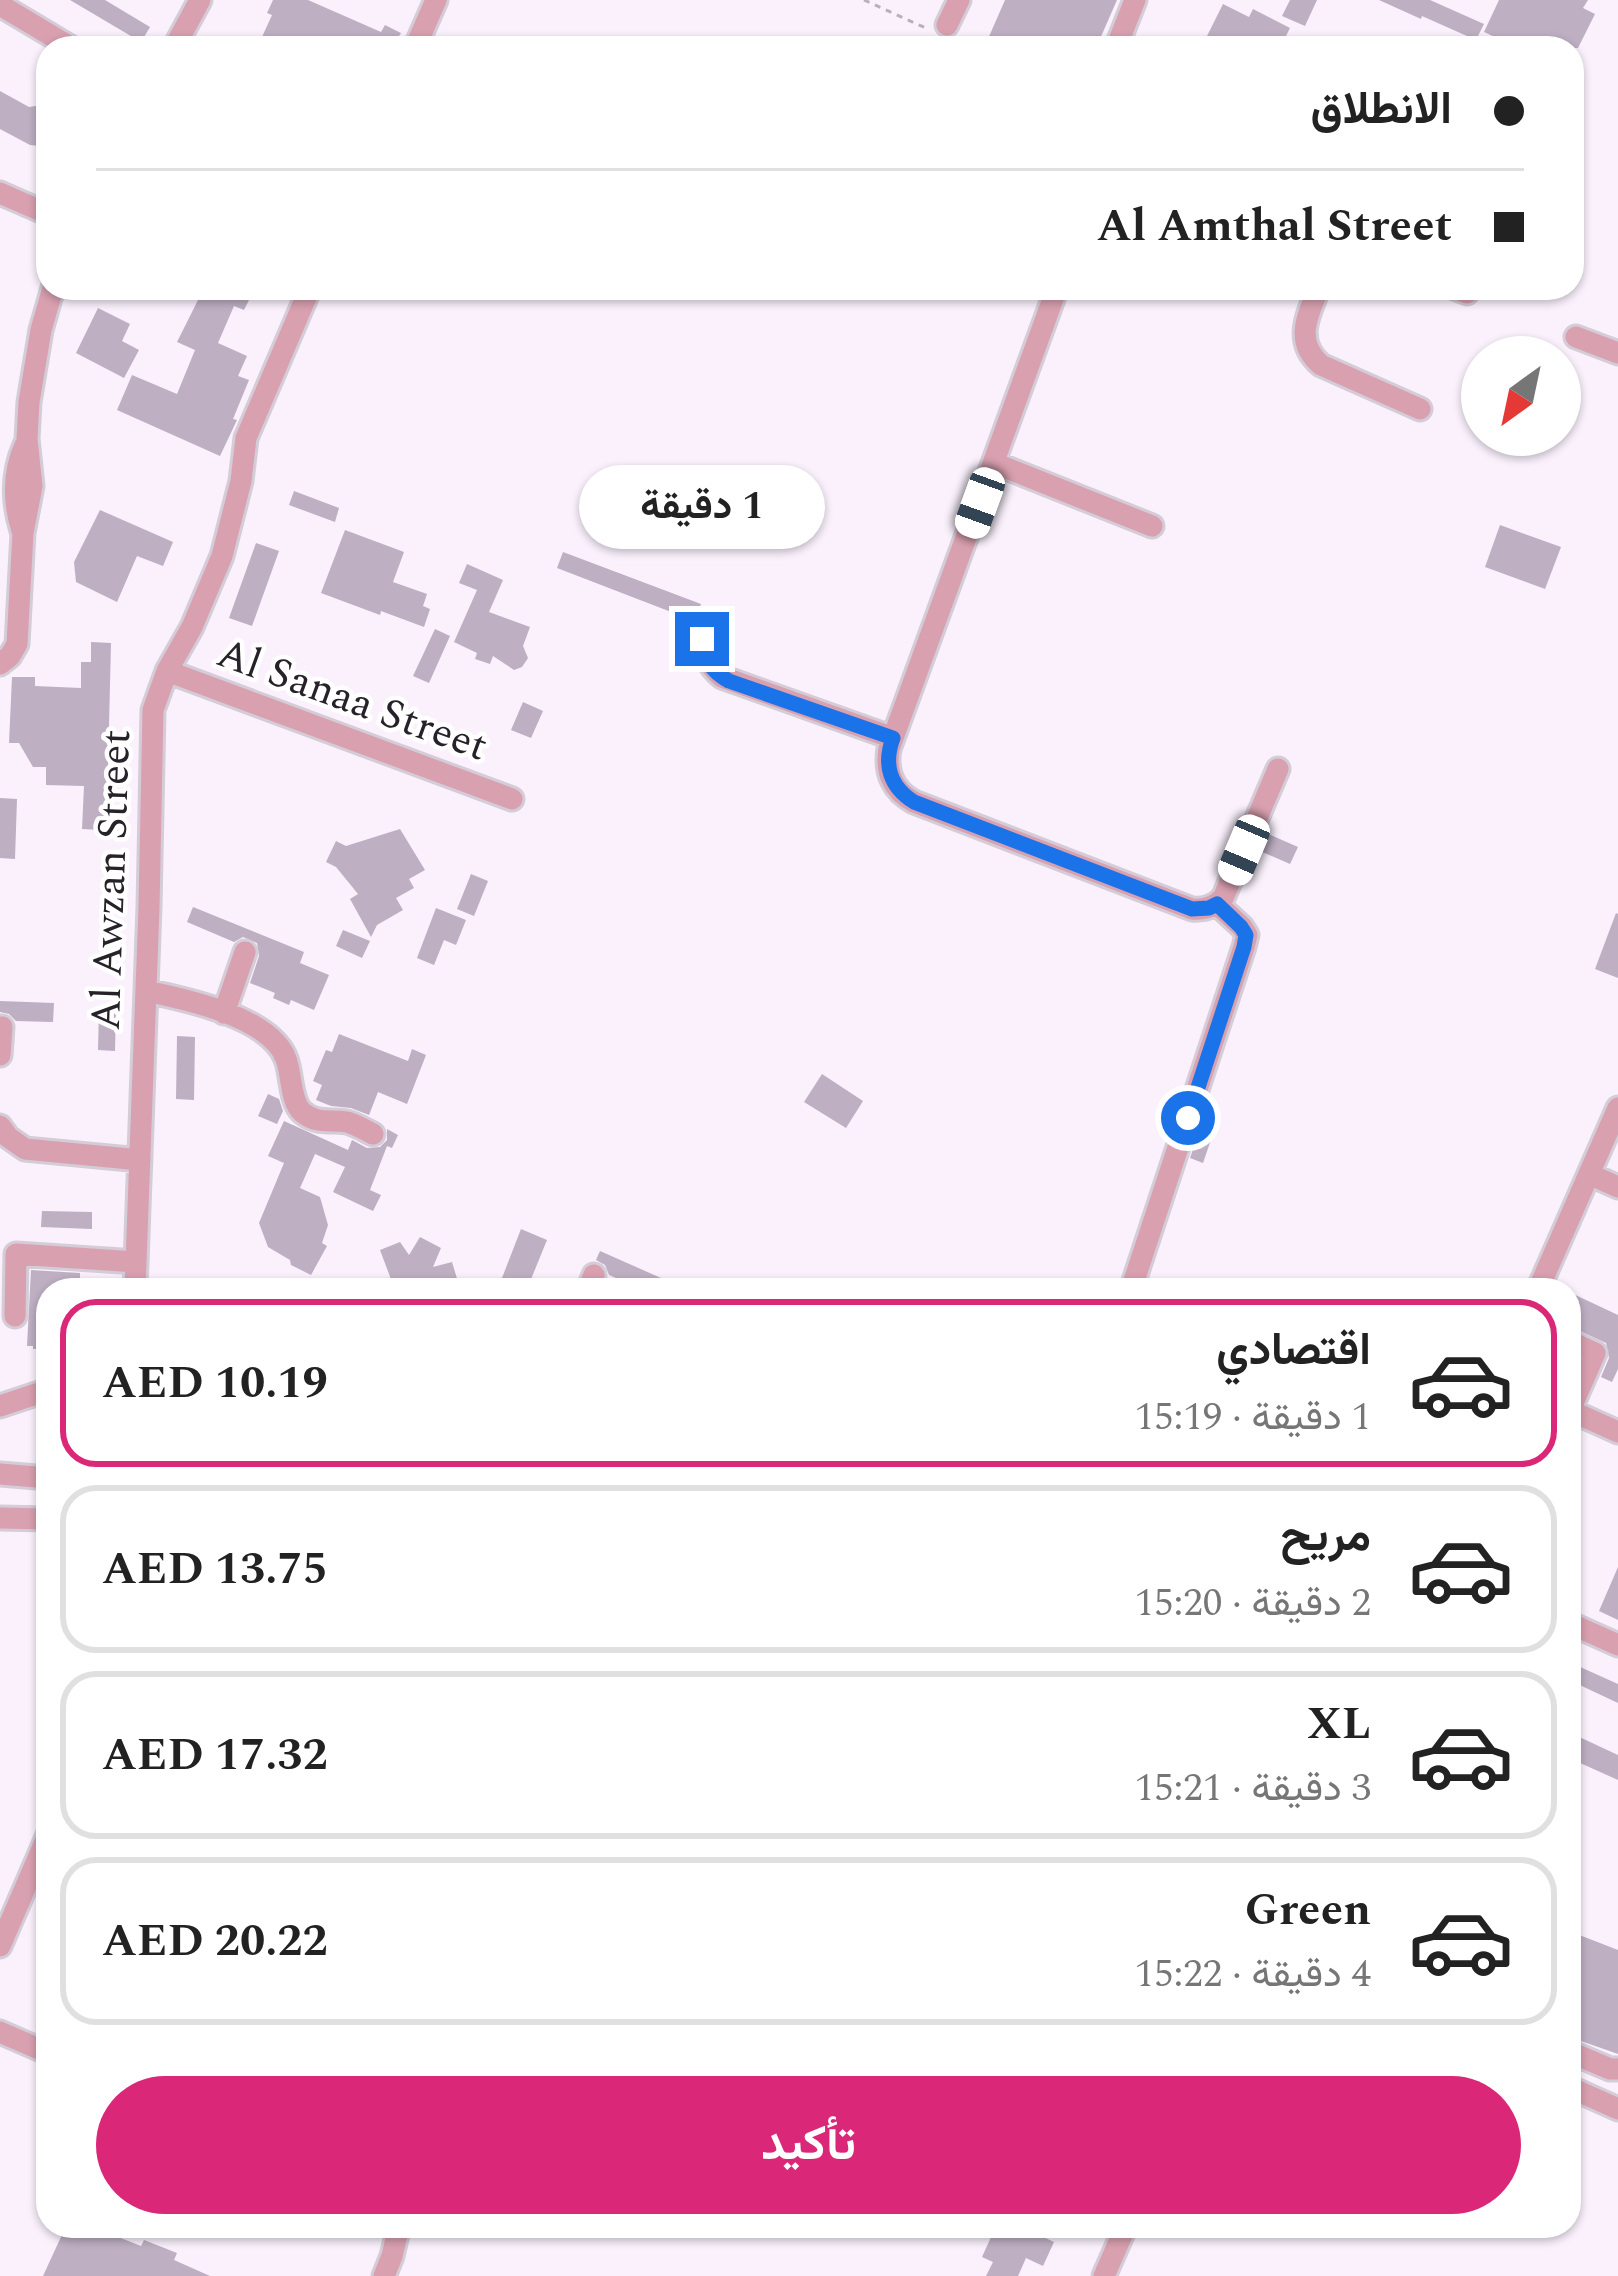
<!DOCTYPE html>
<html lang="ar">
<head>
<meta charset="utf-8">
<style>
  body { margin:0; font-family:Spectral,Vazirmatn,serif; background:#f6f6f6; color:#222; direction:rtl; height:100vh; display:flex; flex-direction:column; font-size:45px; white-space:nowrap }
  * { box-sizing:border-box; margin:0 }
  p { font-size:39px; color:#767676 }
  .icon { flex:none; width:66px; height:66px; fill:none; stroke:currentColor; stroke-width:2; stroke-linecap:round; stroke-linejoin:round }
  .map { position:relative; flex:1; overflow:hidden; direction:ltr }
  .sheet { position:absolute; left:36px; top:1278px; width:1545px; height:960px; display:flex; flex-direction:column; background:#fff; border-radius:36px; box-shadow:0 3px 9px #0004; direction:rtl }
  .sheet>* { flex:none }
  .top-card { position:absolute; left:36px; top:36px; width:1548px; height:264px; border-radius:36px; box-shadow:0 3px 9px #0004; direction:rtl; display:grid; align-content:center; height:264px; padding:0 60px; background:#fff }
  .needle { width:78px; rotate:213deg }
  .fabs { position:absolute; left:1461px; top:336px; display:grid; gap:24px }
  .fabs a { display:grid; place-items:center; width:120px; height:120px; border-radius:50%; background:#fff; box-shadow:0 3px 9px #0004; font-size:60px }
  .end { position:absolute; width:54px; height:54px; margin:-27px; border:15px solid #1a73e8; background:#fff; box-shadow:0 0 0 6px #fff }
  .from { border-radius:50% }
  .bubble { position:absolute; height:84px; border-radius:42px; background:#fff; box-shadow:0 3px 9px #0004; font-size:39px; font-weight:700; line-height:84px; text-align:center; direction:rtl }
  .car { position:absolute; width:36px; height:72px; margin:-36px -18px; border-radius:15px; box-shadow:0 0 9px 3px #0007; background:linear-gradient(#fff 24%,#345 0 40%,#fff 0 76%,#345 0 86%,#fff 0) }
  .top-card b { display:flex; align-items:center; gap:42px; height:114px; font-size:45px }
  .top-card b+b { border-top:3px solid #e0e0e0 }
  .top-card i { width:30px; height:30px; background:#222 }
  ul { padding:21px 0 0; list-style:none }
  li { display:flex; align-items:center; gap:36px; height:168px; margin:0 24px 18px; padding:0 36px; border:6px solid #e0e0e0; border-radius:36px }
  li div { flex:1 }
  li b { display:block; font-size:45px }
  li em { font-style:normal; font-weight:700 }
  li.active { border-color:#db2777 }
  li>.icon { width:108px; height:108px; stroke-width:1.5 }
  .action { display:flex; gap:24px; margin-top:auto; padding:24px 60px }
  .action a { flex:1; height:138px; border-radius:72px; background:#db2777; color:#fff; font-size:48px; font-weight:700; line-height:138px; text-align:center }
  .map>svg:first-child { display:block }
  .building { fill:#beafc3 }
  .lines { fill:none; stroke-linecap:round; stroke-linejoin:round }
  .minor-casing { stroke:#d4ccd7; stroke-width:27 }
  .path { stroke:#b8b0ba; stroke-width:3; stroke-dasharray:6 6; stroke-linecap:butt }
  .minor { stroke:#d9a0b0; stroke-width:21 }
  .route { stroke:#1a73e8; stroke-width:15 }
  .labels { text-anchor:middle; stroke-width:9; stroke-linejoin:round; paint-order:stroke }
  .street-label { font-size:42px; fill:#272129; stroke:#fff }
</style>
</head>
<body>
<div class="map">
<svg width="1618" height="2276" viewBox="0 0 1618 2276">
  <rect width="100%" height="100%" fill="#faf1fd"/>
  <path class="building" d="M70 0H105L150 27 141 42Z
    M273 0H308L381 32 385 25 401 33 397 39 402 41 400 48H257L272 15 267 13Z
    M1005 0H1117L1096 48H984Z
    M1290 0H1317L1305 26 1282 16Z
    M1379 0H1430L1484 24 1476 40 1422 16 1421 19Z
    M1499 0H1588L1583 8 1595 14 1578 48H1519L1484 32Z
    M1223 4 1249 17 1253 9 1290 28 1280 48H1201Z
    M0 91 29 107 48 104V147L30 145 0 129Z
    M204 288H255L244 310 234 306 218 343 247 356 238 376 249 380 233 419 237 420 220 456 117 410 132 375 177 394 195 350 177 342Z
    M98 308 130 324 122 341 139 350 124 378 76 353Z
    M294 491 339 508 335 522 289 505Z
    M100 510 173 542 163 566 137 556 117 602 76 582 74 562Z
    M1500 525 1561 547 1545 589 1485 567Z
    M345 530 404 552 393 582 427 594 423 606 430 609 424 627 381 611 380 615 321 593Z
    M256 543 279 551 252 626 229 618Z
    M563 552 701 604 696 617 692 620 557 568Z
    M467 564 503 580 489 612 530 627 523 646 528 658 522 667 514 670 493 656 490 664 475 659 477 653 454 642 477 590 459 583Z
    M435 629 450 636 429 683 413 676Z
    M91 642 111 643 107 808 119 809 118 831 82 829 84 786 46 785V767H33L19 743H9L12 677H35V686L81 688V662H91Z
    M523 702 543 711 531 738 511 730Z
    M0 798 17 799 15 859 0 858Z
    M400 829 425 870 409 879 414 888 396 898 403 910 377 925 371 937 350 899 358 894 336 867 326 862 336 841 346 846Z
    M1268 834 1298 847 1290 864 1260 851Z
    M471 874 488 881 474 916 457 909Z
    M193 907 304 952 300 963 329 975 314 1010 291 1000 289 1005 273 998 275 993 250 983 259 956 257 943 243 937 234 942 187 922Z
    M436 908 466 920 456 945 444 940 434 965 417 958Z
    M1616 913 1618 914V978L1595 969Z
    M343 930 370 941 362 958 336 946Z
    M0 1001 54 1003 53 1022 16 1021 9 1014 0 1012Z
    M99 1008 116 1009 115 1051 98 1050Z
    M339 1034 408 1061 412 1049 426 1055 407 1104 378 1092 369 1115 351 1108 331 1106 316 1100 322 1085 313 1081 326 1050 332 1052Z
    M177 1036 195 1037 194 1100 176 1099Z
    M822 1074 863 1101 846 1128 804 1102Z
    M268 1094 279 1099 283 1111 277 1124 258 1116Z
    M284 1121 348 1150 352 1140 367 1148 380 1147 387 1140V1129L398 1135 392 1148 387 1146 370 1190 381 1195 373 1211 333 1192 345 1167 315 1154 300 1188 320 1197 328 1225 322 1243 327 1246 311 1275 291 1265 290 1260 268 1247 259 1223 284 1163 268 1156Z
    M1202 1123 1215 1128 1203 1163 1190 1158Z
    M42 1211 92 1212V1229L41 1227Z
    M521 1229 547 1240 527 1289 502 1278Z
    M420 1237 441 1248 433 1267 452 1262 459 1285 446 1290H395L380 1250 400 1242 409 1255Z
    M600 1251 661 1278 656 1290H644L609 1275 605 1265 596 1260Z
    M31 1270 80 1273V1290H48V1349H33V1346H27Z
    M1569 1292 1618 1315V1369L1612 1382 1601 1377 1609 1358 1606 1343 1569 1326Z
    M1618 1567V1620L1599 1611Z
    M1569 1662 1618 1684V1703L1569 1680Z
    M1575 1735 1618 1755V1780L1569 1758V1749Z
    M1569 1931 1618 1950V2054L1578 2040 1579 2009 1569 2003Z
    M66 2226H111L108 2233 141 2246 144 2240 177 2253 174 2260 210 2276H43Z
    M996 2226H1038L1035 2233 1054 2242 1043 2266 1026 2258 1018 2276H986L993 2262 982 2257Z"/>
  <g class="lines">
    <defs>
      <path id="minor" d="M0 5 72 48
        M947 25 959 0
        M174 48 200 0
        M415 48 436 0
        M1116 48 1135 0
        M0 193 48 214
        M1057 288 889 749C885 772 893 791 914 802L1192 909C1205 910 1214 907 1223 898L1278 769
        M1319 288C1307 316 1294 342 1321 365L1420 409
        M1454 288 1467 293
        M1576 337 1618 353
        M994 463 1152 526
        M22 531C13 502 12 474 25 445
        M704 629C701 649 706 664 722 677L893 738
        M0 664 10 656 17 644 23 533 32 486 27 439 29 402 41 330 53 288
        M167 671 512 799
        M146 991C185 999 271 1017 286 1059 292 1074 290 1101 302 1112 317 1125 331 1119 347 1122 355 1124 365 1130 373 1134
        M224 1013 245 952
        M0 1055 2 1027
        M0 1126 8 1137 25 1149 140 1160
        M1589 1174 1618 1187
        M135 1290 149 907 153 710 167 671 192 627 222 556 241 481 246 438 310 288
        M588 1290 594 1275
        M1131 1290 1244 947 1247 935 1242 927 1217 904
        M1538 1290 1618 1108
        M15 1316 16 1254 136 1262
        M1569 1341 1595 1353 1570 1410
        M0 1406 48 1390
        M1569 1410 1618 1432
        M0 1474 48 1478
        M0 1518 48 1519
        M1569 1623 1618 1645
        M0 1946 48 1835
        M0 2032 48 2053
        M1577 2055 1610 2069H1618
        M1569 2087 1618 2109
        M384 2276 392 2256 399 2226
        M1104 2276 1126 2226"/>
    </defs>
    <use href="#minor" class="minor-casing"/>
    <path class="path" d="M864 0 928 29"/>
    <use href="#minor" class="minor"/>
  </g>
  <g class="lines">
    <path class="route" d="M702 639C703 658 712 672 729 681L893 738C883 765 890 787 914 802L1192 909 1209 908 1217 904 1241 927 1246 935 1244 947 1188 1118"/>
  </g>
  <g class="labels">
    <g class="street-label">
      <text transform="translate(353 698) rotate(20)" y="15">Al Sanaa Street</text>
      <text transform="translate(109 880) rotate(-88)" y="15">Al Awzan Street</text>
    </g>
  </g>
</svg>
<div class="fabs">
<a><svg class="needle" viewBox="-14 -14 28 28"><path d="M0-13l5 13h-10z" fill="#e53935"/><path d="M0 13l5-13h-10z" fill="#767676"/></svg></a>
</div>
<i class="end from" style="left:1188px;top:1118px"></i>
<i class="end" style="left:702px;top:639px"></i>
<div class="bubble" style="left:579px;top:465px;width:246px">1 دقيقة</div>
<i class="car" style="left:980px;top:503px;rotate:200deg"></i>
<i class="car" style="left:1244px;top:850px;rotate:203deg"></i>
<div class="top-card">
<b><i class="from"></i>الانطلاق</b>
<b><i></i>Al Amthal Street</b>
</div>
<section class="sheet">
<ul>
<li class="active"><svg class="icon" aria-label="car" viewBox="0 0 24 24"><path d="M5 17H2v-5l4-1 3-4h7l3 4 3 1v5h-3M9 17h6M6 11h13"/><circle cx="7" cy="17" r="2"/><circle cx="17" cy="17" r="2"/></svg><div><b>اقتصادي</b><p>1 دقيقة · 15:19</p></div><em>AED 10.19</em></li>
<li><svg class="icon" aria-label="car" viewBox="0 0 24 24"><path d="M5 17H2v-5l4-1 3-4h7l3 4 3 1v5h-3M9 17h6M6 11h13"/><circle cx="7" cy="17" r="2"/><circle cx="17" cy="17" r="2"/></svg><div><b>مريح</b><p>2 دقيقة · 15:20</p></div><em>AED 13.75</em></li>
<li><svg class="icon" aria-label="car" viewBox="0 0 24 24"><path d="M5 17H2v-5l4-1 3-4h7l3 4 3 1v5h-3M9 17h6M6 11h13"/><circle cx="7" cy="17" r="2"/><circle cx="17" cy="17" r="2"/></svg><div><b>XL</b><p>3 دقيقة · 15:21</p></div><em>AED 17.32</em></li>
<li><svg class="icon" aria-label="car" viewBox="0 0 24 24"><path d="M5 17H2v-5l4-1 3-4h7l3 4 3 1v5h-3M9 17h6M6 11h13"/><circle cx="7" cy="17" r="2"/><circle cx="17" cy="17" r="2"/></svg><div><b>Green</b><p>4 دقيقة · 15:22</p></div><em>AED 20.22</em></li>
</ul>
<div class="action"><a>تأكيد</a></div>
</section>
</div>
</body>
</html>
